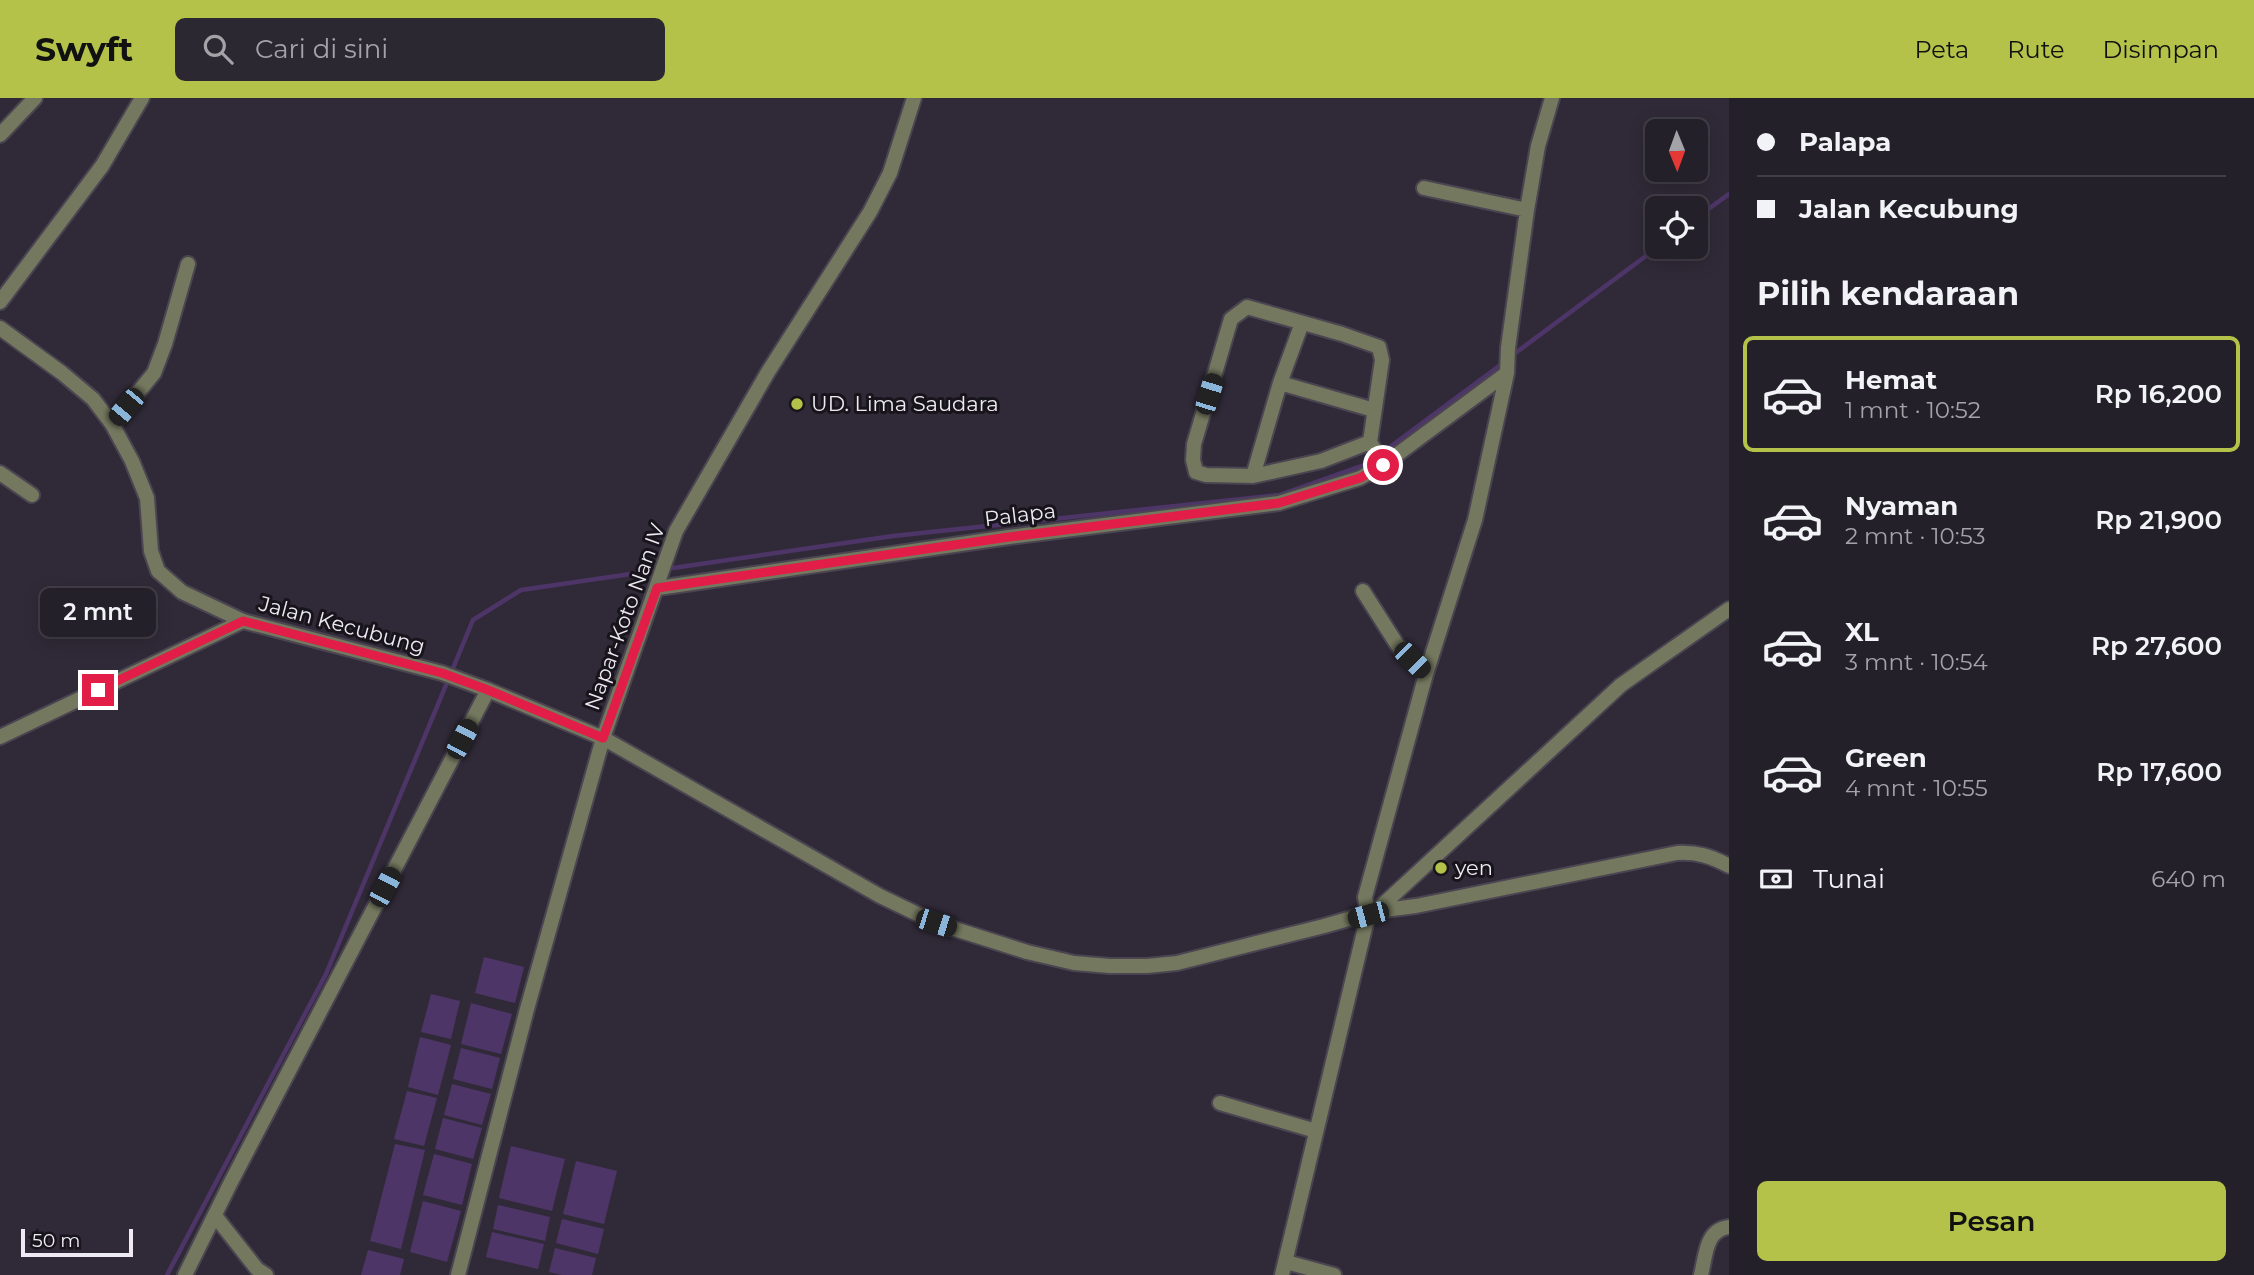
<!DOCTYPE html>
<html lang="id">
<head>
<meta charset="utf-8">
<style>
  body { margin:0; font-family:Montserrat,sans-serif; background:#2c2832; color:#f1f3f6; height:100vh; display:flex; flex-direction:column; font-size:26px; white-space:nowrap }
  * { box-sizing:border-box; margin:0 }
  p { font-size:23px; color:#a3a3a8 }
  .icon { flex:none; width:38px; height:38px; fill:none; stroke:currentColor; stroke-width:2; stroke-linecap:round; stroke-linejoin:round }
  .map { position:relative; flex:1; overflow:hidden }
  .panel { display:flex; flex-direction:column; background:#24202a; width:525px }
  .panel>* { flex:none }
  .banner { display:grid; align-content:center; height:154px; padding:0 28px; background:#24202a }
  .needle { width:46px; rotate:179deg }
  .fabs { position:absolute; left:1645px; top:21px; display:grid; gap:14px }
  .fabs a { display:grid; place-items:center; width:63px; height:63px; border-radius:10px; background:#24202a; box-shadow:0 4px 18px #0003,0 0 0 2px #413e47; font-size:35px }
  .scale { position:absolute; left:21px; bottom:18px; width:112px; box-sizing:border-box; padding-left:7px; border:4px solid #eeeaf3; border-top:0; font-size:19px; line-height:24px; white-space:nowrap; color:#eeeaf3; -webkit-text-stroke:5px #17141b; paint-order:stroke }
  .end { position:absolute; width:32px; height:32px; margin:-16px; border:9px solid #e11d48; background:#fff; box-shadow:0 0 0 4px #fff }
  .from { border-radius:50% }
  .bubble { position:absolute; height:49px; border-radius:10px; background:#24202a; box-shadow:0 4px 18px #0003,0 0 0 2px #413e47; font-size:23px; font-weight:600; line-height:49px; text-align:center }
  .car { position:absolute; width:21px; height:42px; margin:-21px -10px; border-radius:9px; box-shadow:0 0 5px 2px #0007; background:linear-gradient(#222 24%,#8ab4d8 0 40%,#222 0 76%,#8ab4d8 0 86%,#222 0) }
  .banner b { display:flex; align-items:center; gap:24px; height:66px; font-size:26px }
  .banner b+b { border-top:2px solid #413e47 }
  .banner i { width:18px; height:18px; background:#f1f3f6 }
  ul { padding:0; list-style:none }
  li { display:flex; align-items:center; gap:21px; height:116px; margin:0 14px 10px; padding:0 14px; border:4px solid transparent; border-radius:10px }
  li div { flex:1 }
  li b { display:block; font-size:26px }
  li em { font-style:normal; font-weight:600 }
  li.on { border-color:#b4c24a }
  li>.icon { width:63px; height:63px; stroke-width:1.5 }
  h2 { padding:0 28px; font-size:32px; line-height:84px }
  .pay { display:flex; align-items:center; gap:18px; height:77px; padding:0 28px; font-size:26px }
  .pay p { margin-inline-start:auto }
  .action { display:flex; gap:14px; margin-top:auto; padding:14px 28px }
  .action a { flex:1; height:80px; border-radius:10px; background:#b4c24a; color:#111; font-size:28px; font-weight:600; line-height:80px; text-align:center }
  header { display:flex; align-items:center; gap:42px; box-sizing:border-box; height:98px; padding:0 35px; background:#b4c24a; color:#111 }
  header strong { font-size:33px }
  nav { display:flex; gap:38px; margin-inline-start:auto; font-size:24px }
  .search { width:490px; height:63px; background:#2c2832; display:flex; align-items:center; gap:18px; box-sizing:border-box; padding:0 24px; border-radius:10px; color:#a3a3a8; font-size:26px }
  main { display:flex; flex:1; min-height:0 }
  .map>svg:first-child { display:block }
  .water { fill:#4e3568 }
  .lines { fill:none; stroke-linecap:round; stroke-linejoin:round }
  .stream { stroke:#4e3568; stroke-width:4.5 }
  .minor-casing { stroke:#4b4552; stroke-width:18 }
  .tertiary-casing { stroke:#4b4552; stroke-width:18 }
  .minor { stroke:#74785e; stroke-width:14 }
  .tertiary { stroke:#74785e; stroke-width:14 }
  .route { stroke:#e11d48; stroke-width:9 }
  .poi-dot { fill:#b4c24a; stroke:#17141b; stroke-width:2.5 }
  .labels { text-anchor:middle; stroke-width:6; stroke-linejoin:round; paint-order:stroke }
  .poi-label { font-size:21px; fill:#eeeaf3; stroke:#17141b; text-anchor:start }
  .street-label { font-size:21px; fill:#eeeaf3; stroke:#17141b }
</style>
</head>
<body>
<header>
<strong>Swyft</strong>
<div class="search"><svg class="icon" aria-label="search" viewBox="0 0 24 24"><circle cx="10" cy="10" r="6"/><path d="M15 15l6 6"/></svg>Cari di sini</div>
<nav><a>Peta</a><a>Rute</a><a>Disimpan</a></nav>
</header>
<main>
<div class="map">
<svg width="1729" height="1177" viewBox="0 0 1729 1177">
  <rect width="100%" height="100%" fill="#302a38"/>
  <path class="water" d="M484 859 524 869 515 905 475 895Z
    M431 896 460 903 451 941 421 934Z
    M471 905 512 916 501 956 461 946Z
    M420 939 451 947 438 997 408 989Z
    M461 950 500 960 492 991 453 981Z
    M452 986 491 996 482 1027 444 1017Z
    M407 993 437 1000 424 1048 394 1041Z
    M443 1020 482 1030 473 1061 435 1051Z
    M395 1046 425 1052 401 1151 370 1143Z
    M511 1048 565 1061 552 1113 499 1100Z
    M434 1056 472 1066 462 1107 423 1097Z
    M576 1063 617 1073 604 1126 563 1116Z
    M423 1103 461 1113 447 1164 410 1154Z
    M498 1107 550 1119 545 1143 493 1131Z
    M562 1121 604 1131 598 1156 556 1145Z
    M492 1134 544 1146 538 1171 486 1159Z
    M555 1150 596 1160 592 1177H562L549 1174Z
    M368 1152 404 1161 400 1177H361Z"/>
  <g class="lines">
    <path class="stream" d="M1696 120 1729 96
      M1510 259 1658 149
      M666 471 893 438 1279 397 1367 366 1503 265
      M167 1177 326 876 473 522 521 492 658 472"/>
    <defs>
      <path id="minor" d="M0 37 35 0
        M1424 90 1527 112
        M0 204 102 68 142 0
        M1302 225 1280 285 1253 378 1321 363 1370 344
        M1280 285 1374 312
        M112 326 154 275 165 246 188 166
        M0 375 32 397
        M1253 378 1206 377 1196 374 1193 362 1194 346 1231 221 1247 209 1342 236 1379 249 1382 262 1370 344 1383 367
        M658 490 1009 439 1279 405 1360 380 1383 367 1507 275
        M1363 493 1398 548 1426 576
        M0 639 243 523
        M1376 813 1416 808 1677 755C1697 754 1711 758 1729 768
        M1368 817 1365 799 1426 576 1475 422 1507 275 1508 250 1527 112 1538 48 1552 0
        M1220 1005 1316 1033
        M216 1119 257 1171 266 1177
        M1286 1164 1334 1177
        M185 1177 231 1084 488 592
        M1701 1177C1706 1158 1705 1132 1729 1129"/>
      <path id="tertiary" d="M0 230 62 275 93 301 112 326 132 363 147 400 151 453 158 473 182 494 243 523 442 575 488 592 603 640 880 798 936 825 1027 854 1074 865 1110 868H1147L1177 865 1324 828 1376 813 1621 587 1729 511
        M458 1177 527 911 603 640 676 433 768 274 870 114 890 75 914 0
        M1282 1177 1368 817"/>
    </defs>
    <use href="#minor" class="minor-casing"/>
    <use href="#tertiary" class="tertiary-casing"/>
    <use href="#minor" class="minor"/>
    <use href="#tertiary" class="tertiary"/>
  </g>
  <g class="lines">
    <path class="route" d="M98 592 243 523 442 575 488 592 603 640 657 490 1009 439 1279 405 1360 380 1383 367"/>
  </g>
  <g class="poi-dot">
    <circle cx="797" cy="306" r="7"/>
    <circle cx="1441" cy="770" r="7"/>
  </g>
  <g class="labels">
    <g class="poi-label">
      <text x="811" y="313">UD. Lima Saudara</text>
      <text x="1455" y="777">yen</text>
    </g>
    <g class="street-label">
      <text transform="translate(1020 417) rotate(-7)" y="7">Palapa</text>
      <text transform="translate(625 519) rotate(-70)" y="7">Napar-Koto Nan IV</text>
      <text transform="translate(342 527) rotate(15)" y="7">Jalan Kecubung</text>
    </g>
  </g>
</svg>
<div class="fabs">
<a><svg class="needle" viewBox="-14 -14 28 28"><path d="M0-13l5 13h-10z" fill="#e53935"/><path d="M0 13l5-13h-10z" fill="#a3a3a8"/></svg></a>
<a><svg class="icon" aria-label="locate" viewBox="0 0 24 24"><circle cx="12" cy="12" r="6"/><path d="M12 2v4M12 18v4M2 12h4M18 12h4"/></svg></a>
</div>
<div class="scale">50 m</div>
<i class="end from" style="left:1383px;top:367px"></i>
<i class="end" style="left:98px;top:592px"></i>
<div class="bubble" style="left:40px;top:490px;width:116px">2 mnt</div>
<i class="car" style="left:1209px;top:296px;rotate:17deg"></i>
<i class="car" style="left:126px;top:309px;rotate:220deg"></i>
<i class="car" style="left:1412px;top:562px;rotate:135deg"></i>
<i class="car" style="left:462px;top:641px;rotate:28deg"></i>
<i class="car" style="left:385px;top:789px;rotate:28deg"></i>
<i class="car" style="left:1368px;top:817px;rotate:255deg"></i>
<i class="car" style="left:936px;top:825px;rotate:108deg"></i>
</div>
<section class="panel">
<div class="banner">
<b><i class="from"></i>Palapa</b>
<b><i></i>Jalan Kecubung</b>
</div>
<h2>Pilih kendaraan</h2>
<ul>
<li class="on"><svg class="icon" aria-label="car" viewBox="0 0 24 24"><path d="M5 17H2v-5l4-1 3-4h7l3 4 3 1v5h-3M9 17h6M6 11h13"/><circle cx="7" cy="17" r="2"/><circle cx="17" cy="17" r="2"/></svg><div><b>Hemat</b><p>1 mnt · 10:52</p></div><em>Rp 16,200</em></li>
<li><svg class="icon" aria-label="car" viewBox="0 0 24 24"><path d="M5 17H2v-5l4-1 3-4h7l3 4 3 1v5h-3M9 17h6M6 11h13"/><circle cx="7" cy="17" r="2"/><circle cx="17" cy="17" r="2"/></svg><div><b>Nyaman</b><p>2 mnt · 10:53</p></div><em>Rp 21,900</em></li>
<li><svg class="icon" aria-label="car" viewBox="0 0 24 24"><path d="M5 17H2v-5l4-1 3-4h7l3 4 3 1v5h-3M9 17h6M6 11h13"/><circle cx="7" cy="17" r="2"/><circle cx="17" cy="17" r="2"/></svg><div><b>XL</b><p>3 mnt · 10:54</p></div><em>Rp 27,600</em></li>
<li><svg class="icon" aria-label="car" viewBox="0 0 24 24"><path d="M5 17H2v-5l4-1 3-4h7l3 4 3 1v5h-3M9 17h6M6 11h13"/><circle cx="7" cy="17" r="2"/><circle cx="17" cy="17" r="2"/></svg><div><b>Green</b><p>4 mnt · 10:55</p></div><em>Rp 17,600</em></li>
</ul>
<div class="pay"><svg class="icon" aria-label="cash" viewBox="0 0 24 24"><path d="M3 7h18v10H3z"/><circle cx="12" cy="12" r="2"/></svg>Tunai<p>640 m</p></div>
<div class="action"><a>Pesan</a></div>
</section>
</main>
</body>
</html>
